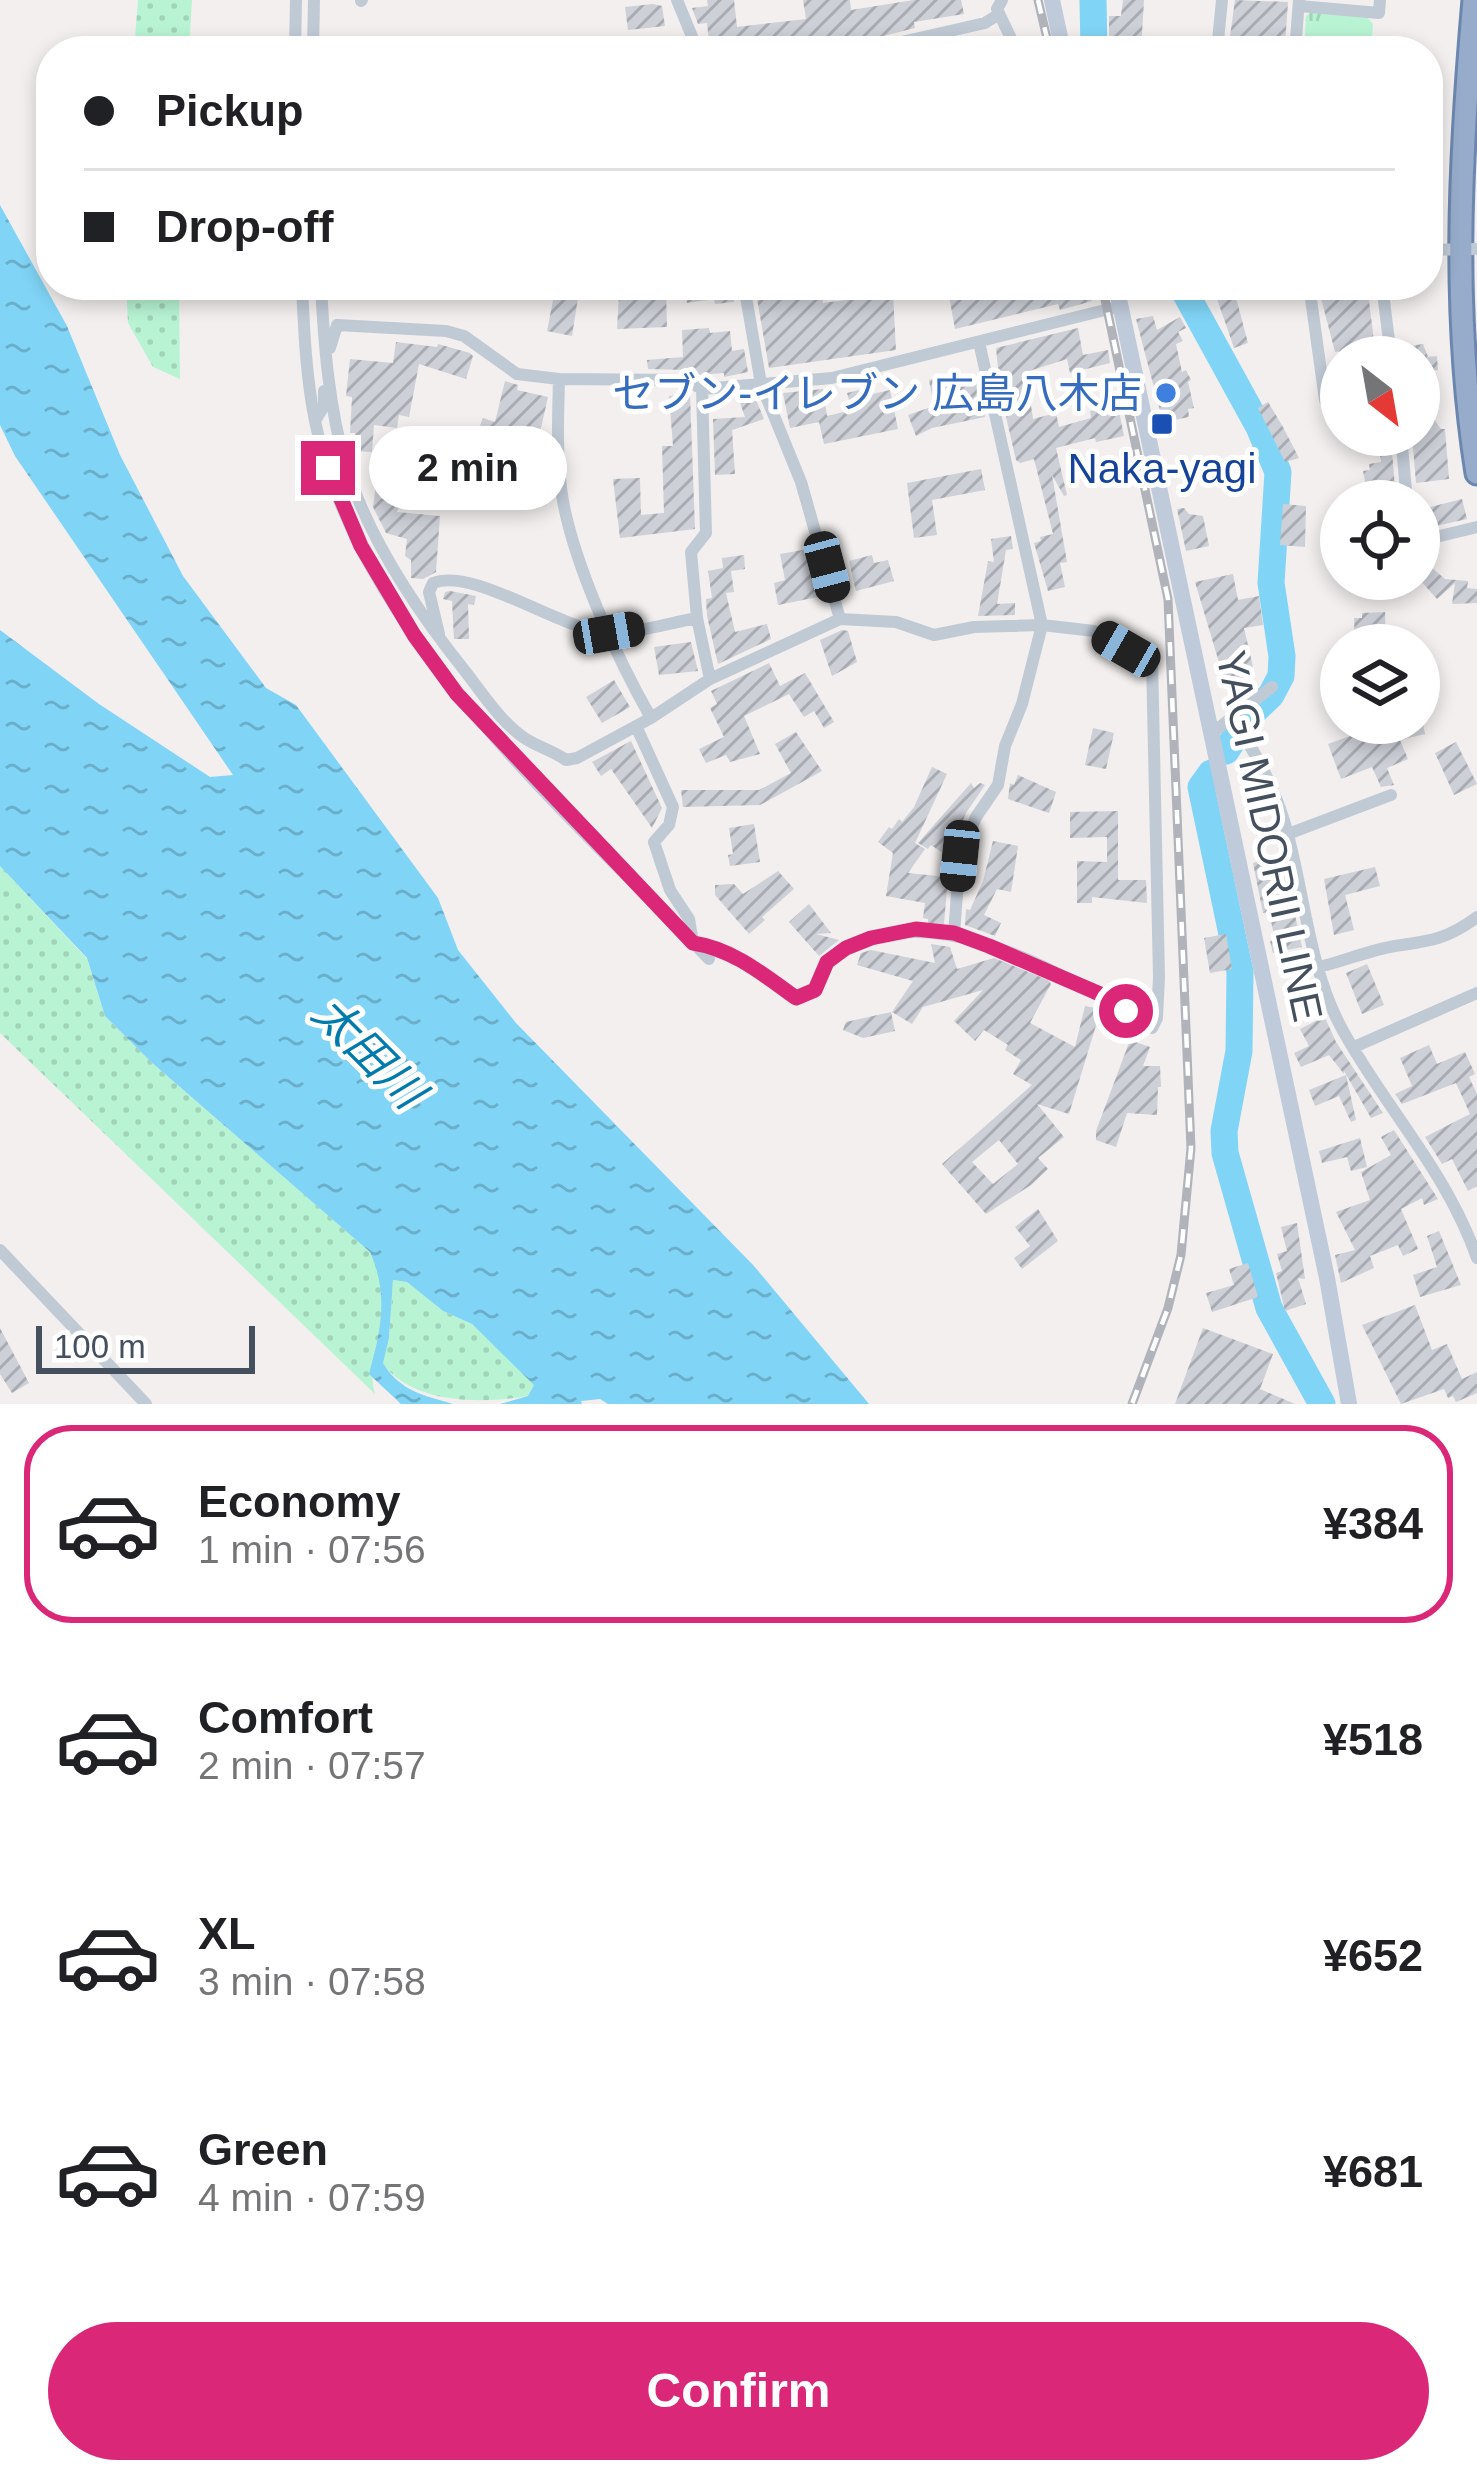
<!DOCTYPE html>
<html lang="en">
<head>
<meta charset="utf-8">
<style>
  body { margin:0; font-family:Arial,"Noto Sans JP",sans-serif; background:#f2f2f2; color:#202124; height:100vh; display:flex; flex-direction:column; font-size:45px; white-space:nowrap }
  * { box-sizing:border-box; margin:0 }
  p { font-size:39px; color:#757577 }
  .icon { flex:none; width:66px; height:66px; fill:none; stroke:currentColor; stroke-width:2; stroke-linecap:round; stroke-linejoin:round }
  .map { position:relative; height:1404px; overflow:hidden }
  .side { display:flex; flex-direction:column; background:#fff; flex:1 }
  .side>* { flex:none }
  .hud { position:absolute; left:36px; top:36px; width:1407px; height:264px; border-radius:48px; box-shadow:0 6px 18px #0003; display:grid; align-content:center; height:264px; padding:0 48px; background:#fff }
  .needle { width:78px; rotate:149deg }
  .tools { position:absolute; left:1320px; top:336px; display:grid; gap:24px }
  .tools a { display:grid; place-items:center; width:120px; height:120px; border-radius:50%; background:#fff; box-shadow:0 6px 18px #0003; font-size:60px }
  .scale { position:absolute; left:36px; bottom:30px; width:219px; box-sizing:border-box; padding-left:12px; border:6px solid #45505e; border-top:0; font-size:33px; line-height:42px; white-space:nowrap; color:#45505e; -webkit-text-stroke:9px #fff; paint-order:stroke }
  .end { position:absolute; width:54px; height:54px; margin:-27px; border:15px solid #db2777; background:#fff; box-shadow:0 0 0 6px #fff }
  .from { border-radius:50% }
  .bubble { position:absolute; height:84px; border-radius:42px; background:#fff; box-shadow:0 6px 18px #0003; font-size:39px; font-weight:700; line-height:84px; text-align:center }
  .car { position:absolute; width:36px; height:72px; margin:-36px -18px; border-radius:15px; box-shadow:0 0 9px 3px #0007; background:linear-gradient(#222 24%,#8ab4d8 0 40%,#222 0 76%,#8ab4d8 0 86%,#222 0) }
  .hud b { display:flex; align-items:center; gap:42px; height:114px; font-size:45px }
  .hud b+b { border-top:3px solid #e0e0e0 }
  .hud i { width:30px; height:30px; background:#202124 }
  ul { padding:21px 0 0; list-style:none }
  li { display:flex; align-items:center; gap:36px; height:198px; margin:0 24px 18px; padding:0 24px; border:6px solid transparent; border-radius:48px }
  li div { flex:1 }
  li b { display:block; font-size:45px }
  li em { font-style:normal; font-weight:700 }
  li.selected { border-color:#db2777 }
  li>.icon { width:108px; height:108px; stroke-width:1.5 }
  .primary-button { display:flex; gap:24px; margin-top:auto; padding:24px 48px }
  .primary-button a { flex:1; height:138px; border-radius:72px; background:#db2777; color:#fff; font-size:48px; font-weight:700; line-height:138px; text-align:center }
  .map>svg:first-child { display:block }
  .grass { fill:url(#grass-dots) }
  .park { fill:url(#park-tufts) }
  .water { fill:url(#water-ripples) }
  .lines { fill:none; stroke-linecap:round; stroke-linejoin:round }
  .river { stroke:#80d4f6; stroke-width:27 }
  .building { fill:url(#building-hatch); fill-rule:evenodd }
  .trunk-casing { stroke:#6c87af; stroke-width:27 }
  .minor { stroke:#c0cad5; stroke-width:12 }
  .secondary { stroke:#bfcada; stroke-width:16 }
  .trunk { stroke:#96acca; stroke-width:21 }
  .rail-casing { stroke:#b0b3ba; stroke-width:9 }
  .rail { stroke:#fff; stroke-width:4.5; stroke-dasharray:14; stroke-linecap:butt }
  .route { stroke:#db2777; stroke-width:15 }
  .shop-dot { fill:#3f7fe0; stroke:#fff; stroke-width:4.5 }
  .transit-dot { fill:#1a4fb4; stroke:#fff; stroke-width:4.5 }
  .labels { text-anchor:middle; stroke-width:10; stroke-linejoin:round; paint-order:stroke }
  .shop-label { font-size:42px; fill:#366cbe; stroke:#fff; text-anchor:end }
  .transit-label { font-size:42px; fill:#164399; stroke:#fff }
  .street-label { font-size:42px; fill:#45505e; stroke:#fff }
  .water-label { font-size:45px; font-style:italic; fill:#017bae; stroke:#fff }
</style>
</head>
<body>
<div class="map">
<svg width="1477" height="1404" viewBox="0 0 1477 1404">
  <defs>
    <pattern id="grass-dots" width="8" height="8" patternUnits="userSpaceOnUse" patternTransform="scale(3)"><rect width="8" height="8" fill="#b8f4d4"/><path d="M2 2h.1M6 6h.1" fill="none" stroke="#a0d3b8" stroke-width="1.8" stroke-linecap="round"/></pattern>
    <pattern id="park-tufts" width="24" height="20" patternUnits="userSpaceOnUse" patternTransform="scale(3)"><rect width="24" height="20" fill="#b8f4d4"/><path d="M3 7l-1-3M5 7V3M7 7l1-3M15 17l-1-3M17 17v-4M19 17l1-3" fill="none" stroke="#a0d3b8"/></pattern>
    <pattern id="water-ripples" width="26" height="14" patternUnits="userSpaceOnUse" patternTransform="scale(3)"><rect width="26" height="14" fill="#80d4f6"/><path d="M2 4q2-2 4 0t4 0M15 11q2-2 4 0t4 0" fill="none" stroke="#6baeca"/></pattern>
    <pattern id="building-hatch" width="6" height="6" patternUnits="userSpaceOnUse" patternTransform="scale(3)"><rect width="6" height="6" fill="#cdd0d7"/><path d="M-1 1l2-2M0 6l6-6M5 7l2-2" fill="none" stroke="#a8abb2"/></pattern>
  </defs>
  <rect width="100%" height="100%" fill="#f2efee"/>
  <path class="grass" d="M138 0H192L189 51H134Z
    M126 285H179L180 379 153 367 128 323Z
    M0 866 87 959 105 1016 150 1061 370 1252C374 1260 379 1270 382 1279 392 1316 364 1356 375 1394L0 1033Z
    M393 1280 407 1282 443 1311 472 1324 535 1385 529 1396C479 1404 413 1404 382 1363L389 1338Z"/>
  <path class="park" d="M1313 11 1367 17 1373 24 1371 51H1304L1306 16Z"/>
  <path class="water" d="M0 205 67 326 120 455 183 576 266 688 296 705 438 898 458 950 516 1023 754 1266 869 1404H608L600 1399 581 1401 582 1404H500L528 1396 534 1385 472 1324 443 1311 407 1282 393 1280 389 1338 383 1363C400 1391 423 1395 453 1404H401L369 1374C381 1329 389 1295 370 1252L150 1061 105 1016 87 958 0 866V630L99 704 210 777 233 775 15 456 0 425Z"/>
  <g class="lines">
    <path class="river" d="M1093 0 1094 51
      M1181 285 1259 427 1278 472 1271 583 1282 656 1281 676 1271 695 1248 717 1226 751
      M1211 773 1201 787 1240 972 1239 1051 1224 1131 1225 1153 1269 1308 1322 1404"/>
  </g>
  <path class="building" d="M707 0H734L737 27 806 19 803 0H850L851 10 914 0H961L964 14 914 22 915 28 856 43 855 36 752 51H710L707 23 698 24 692 8 708 6Z
    M1123 0H1144L1141 51H1120L1121 38H1109V16H1121Z
    M1235 0 1288 2 1285 45 1254 42 1253 51H1228Z
    M653 4 662 6 665 26 628 30 625 7Z
    M556 285H580L572 336 547 331Z
    M684 285H732L734 302 715 304 714 299 687 303Z
    M777 285H821L823 303 893 294 896 350 769 368 756 293 778 291Z
    M947 285H1060L1061 291 1089 288 1092 301 1060 310 1058 304 955 329Z
    M1335 285H1367L1376 357H1357L1356 349 1335 352 1321 298 1337 296Z
    M1234 290 1248 343 1234 348 1216 296Z
    M666 292 667 327 617 329 619 294Z
    M1153 316 1157 330 1180 317 1186 328 1178 332 1183 341 1176 344 1182 372 1186 370 1191 380 1188 382 1194 408 1188 409 1189 417 1163 422 1136 319Z
    M709 328 710 333 730 331 732 351 744 349 748 372 724 377V373L698 375 686 370 648 369 647 360 683 357 682 330Z
    M1078 328 1083 355 1108 350 1110 363 1070 373 1067 359 1026 372 1033 419 1056 413 1059 427 1091 418 1090 411 1118 406 1124 436 1096 442 1095 438 1056 448 1067 495 1064 496 1052 475 1067 562 1060 563 1065 587 1048 591 1034 543 1041 541 1040 537 1053 534 1034 459 1020 463 1016 460 1006 417 1011 412 1007 387 1000 388 996 348Z
    M396 342 437 347 438 344 470 353 473 356 466 379 419 364 409 417 399 415 397 428 374 425 372 452 354 451 355 433H350L352 397 346 396 350 359 393 363Z
    M1423 344 1428 357 1437 356 1438 370 1430 371 1432 397 1419 398V357H1411L1410 346Z
    M955 375 957 382 976 379 985 417 932 428 916 436 908 415 934 406 929 380Z
    M505 381 518 385 517 390 548 397 536 450 510 444 511 440 479 428 483 418 495 422Z
    M867 388 868 395 890 390 898 429 824 444 819 422 790 428 783 393 823 389 827 416 852 410 847 393Z
    M690 394 695 529 620 538 613 479 640 478 641 515 664 513 662 446H673L669 396Z
    M754 395 764 419 732 430 735 474 715 475 713 419 745 417 739 400Z
    M1268 402 1283 427 1299 458 1285 462 1258 408Z
    M1433 418 1441 429H1445L1449 479 1416 483 1412 435H1419V421Z
    M381 448 419 454 397 512 440 516 436 572 423 579 411 578V560L405 556 407 539 386 533 373 507Z
    M1392 452 1396 499 1369 501 1363 471 1370 470 1369 464 1381 462 1380 454Z
    M981 469 985 490 932 500 937 535 914 538 907 483Z
    M1462 499 1467 519 1427 528 1422 525 1419 510Z
    M1283 504 1306 506 1305 547 1280 545Z
    M1184 508 1189 514 1203 516 1209 546 1186 551 1177 509Z
    M1011 536 1013 549 1006 550 997 604 1015 603V615L978 616 988 561 994 562 991 539Z
    M808 549 823 596 778 605 774 583 785 580 780 554Z
    M744 555 745 569 731 571 734 592 726 593 735 632 767 624 771 639 718 664 707 616 706 599 712 598 708 571 723 568 722 558Z
    M872 555 874 563 888 560 894 581 856 591 849 561Z
    M1419 557 1445 579 1468 581 1467 588 1477 589V603L1452 604 1455 583 1437 599 1419 579Z
    M1233 574 1238 600 1259 596 1263 625 1244 628 1253 667 1246 668 1249 680 1226 686 1195 582Z
    M450 591 476 596 474 605 468 604 469 639H454L452 601 443 599 445 592Z
    M1385 612 1386 645H1355L1354 618H1362V613Z
    M842 630 848 631 857 662 832 676 820 640Z
    M691 642 698 671 659 675 654 647Z
    M769 663 780 686 805 673 834 722 824 728 814 711 804 717 789 694 744 716 760 754 730 762 726 755 706 763 699 749 724 737 710 708 717 704 711 691Z
    M614 680 630 707 602 723 586 697Z
    M1386 723 1389 728 1423 723 1425 734 1400 740 1408 759 1387 768 1394 785 1381 787 1372 767 1341 779 1328 744Z
    M1093 728 1114 733 1106 769 1085 765Z
    M796 732 822 771 760 805 683 807 681 790H759L791 773 775 744Z
    M631 741 662 808 652 828 611 769 601 776 592 762Z
    M1456 742 1477 784 1454 795 1435 753Z
    M932 767 947 774 915 843 925 849 908 873 948 877 944 924 928 923V919L923 918 925 903 886 896 893 853 878 842 889 827 892 829 899 819 902 822 914 807Z
    M1018 775 1056 792 1049 813 1008 799 1010 783 1014 785Z
    M971 783 974 788 980 783 985 785 966 813 947 856 931 845 928 849 918 843Z
    M1118 811V880H1146L1147 903 1092 897V903H1077V861L1107 862V837L1070 838V812Z
    M754 824 760 862 730 866 728 855 733 854 729 828Z
    M993 841 1018 846 1011 892 997 889 984 915 1001 923 995 936 965 925 966 909 970 910 983 881Z
    M1282 855 1302 947 1273 953 1270 941 1275 940 1269 912 1263 913 1253 863Z
    M1375 867 1380 886 1345 895 1354 930 1334 935 1324 879Z
    M778 871 794 889 762 917 765 920 749 934 715 895V885L734 884 743 894Z
    M809 904 831 933 816 934 839 940 819 956 789 922Z
    M1226 934 1232 969 1210 973 1204 938Z
    M931 944 950 947 957 969 994 958 1048 980 1051 984 1030 1023 1075 1047 1085 1006 1101 1009 1069 1114 1037 1104 1064 1137 1038 1158 1048 1169 1031 1185 986 1214 942 1164 1032 1085 1013 1074 1021 1060 1005 1050 1008 1045 984 1030 975 1041 954 1021 983 990 923 1007 912 1024 892 1012 913 981 857 965 861 953 871 950 935 963ZM999 1140 1018 1164 993 1184 972 1162Z
    M1367 964 1384 1005 1362 1014 1346 973Z
    M1321 1009 1336 1042 1383 1113 1371 1118 1344 1071V1074L1329 1055 1301 1067 1294 1053 1309 1046 1300 1029 1318 1020 1315 1010Z
    M891 1012 895 1031 863 1038 843 1030 846 1022Z
    M1130 1040 1150 1047 1143 1066H1160L1161 1087H1158L1157 1115 1127 1113 1116 1147 1096 1140V1131Z
    M1429 1045 1437 1064 1465 1052 1475 1074 1469 1077 1477 1094V1186L1468 1191 1452 1159 1442 1164 1425 1137 1470 1114 1456 1083 1402 1104 1395 1094 1412 1086 1400 1058Z
    M1346 1075 1356 1120 1351 1122 1339 1096 1315 1106 1309 1090Z
    M1394 1130 1438 1199 1424 1205 1422 1198 1401 1209 1418 1249 1403 1256 1398 1245 1370 1256 1374 1268 1341 1283 1335 1255 1355 1250 1336 1212 1370 1200 1361 1172 1391 1155 1381 1137Z
    M1360 1138 1367 1167 1351 1171 1347 1157 1322 1163 1319 1151Z
    M1038 1209 1058 1241 1022 1269 1014 1258 1030 1246 1015 1227Z
    M1297 1223 1305 1279 1298 1278 1306 1304 1285 1311 1276 1273 1282 1271 1277 1254 1287 1251 1281 1227Z
    M1439 1231 1461 1285 1420 1297 1413 1275 1437 1267 1427 1236Z
    M1248 1263 1258 1297 1212 1312 1206 1293 1234 1285 1229 1269Z
    M1415 1305 1432 1350 1447 1344 1462 1379 1477 1372V1393L1456 1402 1453 1396 1448 1398 1444 1389 1401 1404 1362 1325Z
    M0 1328 29 1383 12 1393 0 1374Z
    M1203 1328 1273 1354 1260 1389 1295 1404H1175Z"/>
  <g class="lines">
    <defs>
      <path id="trunk" d="M1474 0C1460 159 1452 314 1477 473"/>
    </defs>
    <use href="#trunk" class="trunk-casing"/>
    <path class="minor" d="M677 0 698 51
      M1002 0 997 9 1017 51
      M361 1 362 0
      M1299 6 1379 13 1380 0
      M295 51 296 0
      M313 51 314 0
      M862 51 985 23 999 14
      M1217 51 1222 0
      M1295 51 1299 0
      M1428 250 1477 249
      M302 285C304 330 306 377 315 421 357 631 566 811 709 959
      M321 285C324 345 329 408 346 466 369 540 417 611 465 671 482 693 502 724 526 739 538 747 552 750 566 760L577 758 651 718 710 679 840 619 896 622 934 635 974 627 1042 625 1094 631 1152 660 1159 977 1157 1018 1152 1028C1077 980 955 908 866 940 852 945 835 952 827 964 822 971 819 982 816 990L796 998C764 975 733 949 693 943L689 919 670 890 654 842 669 825 673 807 636 726
      M744 285 761 384 801 482 840 619
      M1309 285 1325 400 1341 427
      M1382 285 1391 357
      M330 348 337 325 446 331 464 336 517 374 559 379 686 380 702 389 832 378 1121 306
      M559 379C558 420 556 460 563 501 575 567 618 660 651 718
      M702 389 706 533 691 552 697 618 710 679
      M315 421 324 406V391
      M1346 435 1348 439 1381 435
      M1401 435 1407 501
      M1419 535 1423 540 1477 527
      M439 634 429 592 433 583C474 567 557 628 604 632 633 635 668 623 697 618
      M1233 719C1257 754 1278 795 1288 835 1305 899 1310 970 1342 1029 1386 1109 1446 1170 1477 1258
      M1212 733 1272 687
      M1288 834 1391 795
      M954 933 960 856 976 817 998 785 1005 746 1022 704 1042 625 979 342
      M1319 967C1344 961 1370 950 1395 946 1431 941 1447 939 1477 917
      M1354 1047 1477 993
      M0 1250 146 1404"/>
    <path class="secondary" d="M1052 0 1063 51
      M1116 285 1327 1278 1349 1404"/>
    <use href="#trunk" class="trunk"/>
    <defs>
      <path id="rail" d="M1038 0 1050 51
        M1102 285 1168 599 1191 1148 1181 1255 1168 1308 1132 1404"/>
    </defs>
    <use href="#rail" class="rail-casing"/>
    <use href="#rail" class="rail"/>
  </g>
  <g class="lines">
    <path class="route" d="M328 468 361 546 414 635 457 694 693 943C733 949 764 975 796 998L815 990 827 962 846 948 871 938 916 929 954 933 989 946 1100 994 1126 1011"/>
  </g>
  <circle class="shop-dot" cx="1166" cy="393" r="12"/>
  <rect class="transit-dot" x="1150" y="412" width="24" height="24" rx="6"/>
  <g class="labels">
    <g class="shop-label">
      <text x="1142" y="408">セブン-イレブン 広島八木店</text>
    </g>
    <g class="transit-label">
      <text x="1162" y="483">Naka-yagi</text>
    </g>
    <g class="street-label">
      <text transform="translate(1270 836) rotate(78)" y="15">YAGI MIDORII LINE</text>
    </g>
    <g class="water-label">
      <text transform="translate(369 1052) rotate(45)" y="16">太田川</text>
    </g>
  </g>
</svg>
<div class="tools">
<a><svg class="needle" viewBox="-14 -14 28 28"><path d="M0-13l5 13h-10z" fill="#e53935"/><path d="M0 13l5-13h-10z" fill="#757577"/></svg></a>
<a><svg class="icon" aria-label="locate" viewBox="0 0 24 24"><circle cx="12" cy="12" r="6"/><path d="M12 2v4M12 18v4M2 12h4M18 12h4"/></svg></a>
<a><svg class="icon" aria-label="layers" viewBox="0 0 24 24"><path d="M12 4l9 5-9 5-9-5zM3 14l9 5 9-5"/></svg></a>
</div>
<div class="scale">100 m</div>
<i class="end from" style="left:1126px;top:1011px"></i>
<i class="end" style="left:328px;top:468px"></i>
<div class="bubble" style="left:369px;top:426px;width:198px">2 min</div>
<i class="car" style="left:827px;top:567px;rotate:165deg"></i>
<i class="car" style="left:609px;top:633px;rotate:80deg"></i>
<i class="car" style="left:1126px;top:649px;rotate:300deg"></i>
<i class="car" style="left:960px;top:856px;rotate:186deg"></i>
<div class="hud">
<b><i class="from"></i>Pickup</b>
<b><i></i>Drop-off</b>
</div>
</div>
<section class="side">
<ul>
<li class="selected"><svg class="icon" aria-label="car" viewBox="0 0 24 24"><path d="M5 17H2v-5l4-1 3-4h7l3 4 3 1v5h-3M9 17h6M6 11h13"/><circle cx="7" cy="17" r="2"/><circle cx="17" cy="17" r="2"/></svg><div><b>Economy</b><p>1 min · 07:56</p></div><em>¥384</em></li>
<li><svg class="icon" aria-label="car" viewBox="0 0 24 24"><path d="M5 17H2v-5l4-1 3-4h7l3 4 3 1v5h-3M9 17h6M6 11h13"/><circle cx="7" cy="17" r="2"/><circle cx="17" cy="17" r="2"/></svg><div><b>Comfort</b><p>2 min · 07:57</p></div><em>¥518</em></li>
<li><svg class="icon" aria-label="car" viewBox="0 0 24 24"><path d="M5 17H2v-5l4-1 3-4h7l3 4 3 1v5h-3M9 17h6M6 11h13"/><circle cx="7" cy="17" r="2"/><circle cx="17" cy="17" r="2"/></svg><div><b>XL</b><p>3 min · 07:58</p></div><em>¥652</em></li>
<li><svg class="icon" aria-label="car" viewBox="0 0 24 24"><path d="M5 17H2v-5l4-1 3-4h7l3 4 3 1v5h-3M9 17h6M6 11h13"/><circle cx="7" cy="17" r="2"/><circle cx="17" cy="17" r="2"/></svg><div><b>Green</b><p>4 min · 07:59</p></div><em>¥681</em></li>
</ul>
<div class="primary-button"><a>Confirm</a></div>
</section>
</body>
</html>
